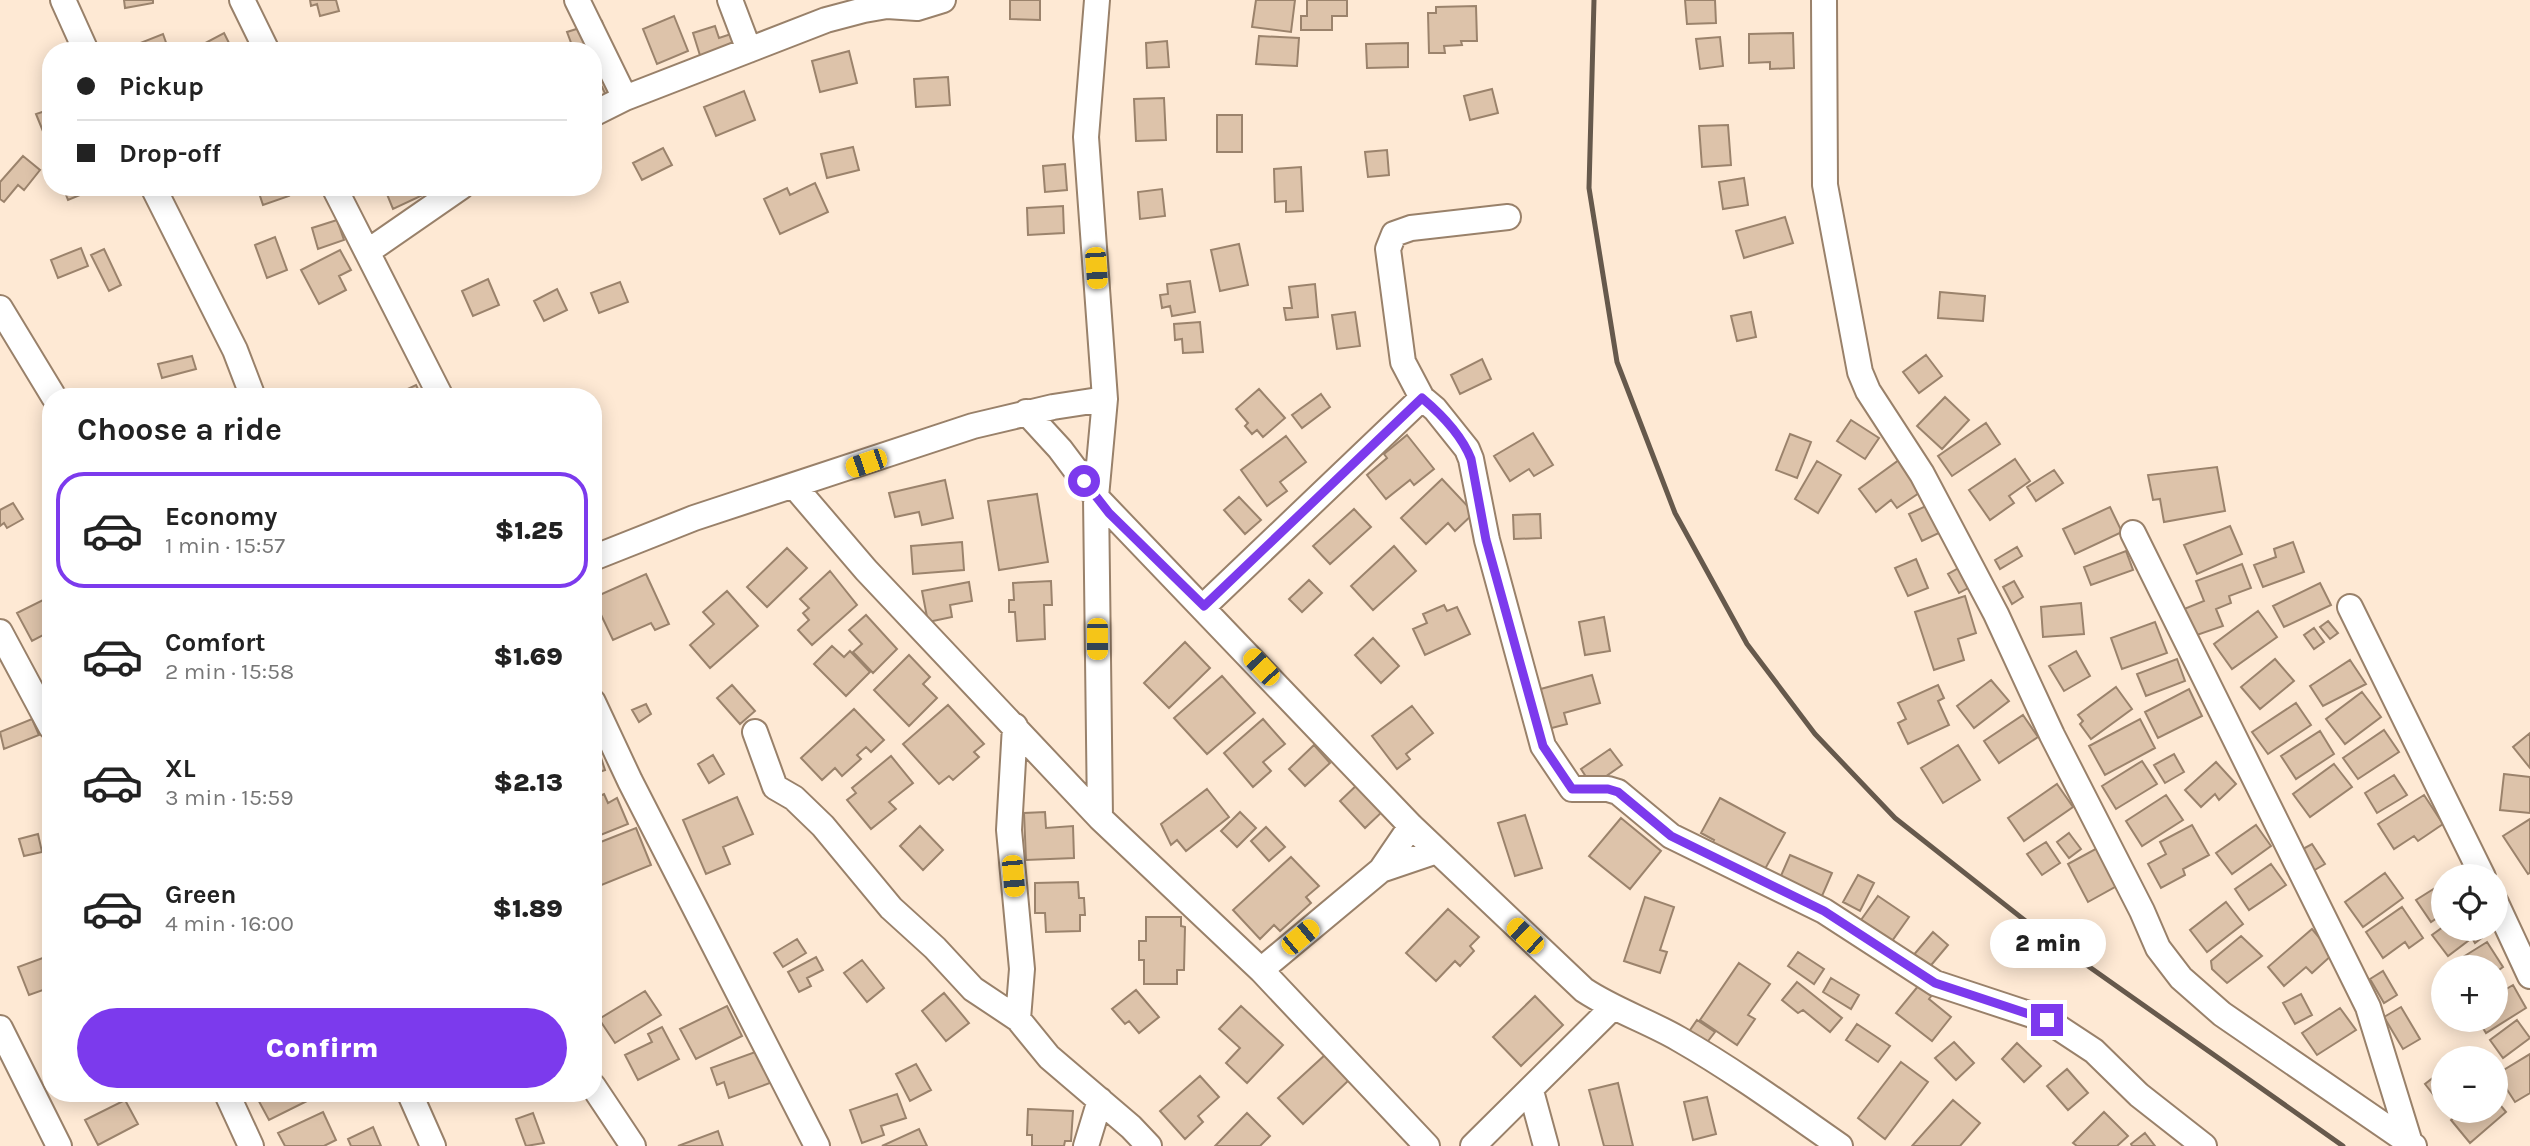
<!DOCTYPE html>
<html lang="en">
<head>
<meta charset="utf-8">
<style>
  body { margin:0; font-family:Karla,sans-serif; background:#f2f2f2; color:#222; height:100vh; display:flex; flex-direction:column; font-size:26px; white-space:nowrap }
  * { box-sizing:border-box; margin:0 }
  p { font-size:23px; color:#767676 }
  .icon { flex:none; width:38px; height:38px; fill:none; stroke:currentColor; stroke-width:2; stroke-linecap:round; stroke-linejoin:round }
  .map { position:relative; flex:1; overflow:hidden }
  .sheet { position:absolute; left:42px; top:388px; width:560px; height:714px; display:flex; flex-direction:column; background:#fff; border-radius:28px; box-shadow:0 4px 18px #0003 }
  .sheet>* { flex:none }
  .banner { position:absolute; left:42px; top:42px; width:560px; height:154px; border-radius:28px; box-shadow:0 4px 18px #0003; display:grid; align-content:center; height:154px; padding:0 35px; background:#fff }
  .buttons { position:absolute; left:2431px; top:864px; display:grid; gap:14px }
  .buttons a { display:grid; place-items:center; width:77px; height:77px; border-radius:50%; background:#fff; box-shadow:0 4px 18px #0003; font-size:35px }
  .end { position:absolute; width:32px; height:32px; margin:-16px; border:9px solid #7c3aed; background:#fff; box-shadow:0 0 0 4px #fff }
  .from { border-radius:50% }
  .bubble { position:absolute; height:49px; border-radius:24px; background:#fff; box-shadow:0 4px 18px #0003; font-size:23px; font-weight:800; line-height:49px; text-align:center }
  .car { position:absolute; width:21px; height:42px; margin:-21px -10px; border-radius:9px; box-shadow:0 0 5px 2px #0007; background:linear-gradient(#f5c518 24%,#345 0 40%,#f5c518 0 76%,#345 0 86%,#f5c518 0) }
  .banner b { display:flex; align-items:center; gap:24px; height:66px; font-size:26px }
  .banner b+b { border-top:2px solid #e0e0e0 }
  .banner i { width:18px; height:18px; background:#222 }
  ul { padding:0; list-style:none }
  li { display:flex; align-items:center; gap:21px; height:116px; margin:0 14px 10px; padding:0 21px; border:4px solid transparent; border-radius:28px }
  li div { flex:1 }
  li b { display:block; font-size:26px }
  li em { font-style:normal; font-weight:800 }
  li.on { border-color:#7c3aed }
  li>.icon { width:63px; height:63px; stroke-width:1.5 }
  h2 { padding:0 35px; font-size:32px; line-height:84px }
  .primary-button { display:flex; gap:14px; margin-top:auto; padding:14px 35px }
  .primary-button a { flex:1; height:80px; border-radius:42px; background:#7c3aed; color:#fff; font-size:28px; font-weight:800; line-height:80px; text-align:center }
  .map>svg:first-child { display:block }
  .building { fill:#ddc3aa; stroke:#9b836c; stroke-width:2 }
  .lines { fill:none; stroke-linecap:round; stroke-linejoin:round }
  .minor-casing { stroke:#99816a; stroke-width:28 }
  .minor { stroke:#fff; stroke-width:24 }
  .rail { stroke:#66594c; stroke-width:5 }
  .route { stroke:#7c3aed; stroke-width:9 }
</style>
</head>
<body>
<div class="map">
<svg width="2530" height="1146" viewBox="0 0 2530 1146">
  <rect width="100%" height="100%" fill="#fee9d4"/>
  <path class="building" d="M124 0H153V3L125 8Z
    M310 0H336L339 11 320 16 317 4 311 6Z
    M1010 0H1040V20L1010 19Z
    M1256 0H1295L1291 32 1252 27Z
    M1307 0H1347V16H1332V30H1301V16H1307Z
    M1685 0H1715L1716 23 1687 24Z
    M1476 6 1477 41H1461L1462 45 1444 46 1445 53H1429L1428 13H1436V7Z
    M674 16 688 51 657 64 643 29Z
    M602 21 607 37 573 48 567 32Z
    M715 26 719 38 731 34 738 53 703 65 693 33Z
    M224 33 232 49 195 51 194 49Z
    M1793 33 1794 68 1770 69V62L1749 63V34Z
    M163 34 169 51H131L130 47Z
    M1259 36 1299 38 1297 66 1256 64Z
    M1720 37 1723 66 1700 69 1696 39Z
    M1167 41 1169 67 1147 68 1146 43Z
    M1408 43V67L1367 68 1366 44Z
    M849 51 857 83 820 92 812 61Z
    M610 66 611 106 602 87 596 90 593 85 597 81 594 73Z
    M948 77 950 105 916 107 914 79Z
    M1492 89 1498 113 1470 120 1464 96Z
    M744 91 755 120 716 136 704 107Z
    M1164 98 1166 140 1136 141 1134 99Z
    M51 109V151L36 114Z
    M1217 115H1242V152H1217Z
    M1728 125 1731 165 1702 167 1699 126Z
    M853 147 859 170 827 178 821 154Z
    M663 148 672 165 642 180 633 163Z
    M1387 150 1389 175 1368 177 1365 152Z
    M23 156 40 170 24 190 18 185 4 202 0 199V182Z
    M1065 164 1067 190 1045 192 1043 166Z
    M1301 167 1303 211 1286 212V201L1275 202 1274 169Z
    M1744 178 1748 205 1723 209 1719 182Z
    M815 183 828 212 780 234 764 199 787 188 790 195Z
    M63 187H82L85 193 68 200Z
    M257 187H286L289 196 263 205Z
    M384 187H422L425 194 393 209Z
    M1162 189 1165 216 1140 219 1138 192Z
    M1063 206 1064 233 1028 235 1027 208Z
    M1785 217 1793 243 1744 258 1736 231Z
    M337 220 344 240 318 249 312 228Z
    M275 237 287 270 267 278 255 245Z
    M1239 244 1248 285 1220 291 1211 250Z
    M81 248 88 266 58 278 51 260Z
    M104 249 121 285 109 291 91 255Z
    M340 250 351 270 339 276 346 290 319 304 301 270Z
    M488 279 499 305 473 316 462 291Z
    M1190 281 1195 312 1172 316 1170 306 1162 308 1160 295 1168 294 1167 284Z
    M620 282 628 302 599 313 591 293Z
    M1315 284 1318 317 1286 320 1284 308H1292L1289 287Z
    M557 289 567 310 544 321 534 301Z
    M1940 292 1985 296 1983 321 1938 318Z
    M1355 312 1360 346 1337 349 1332 315Z
    M1751 312 1756 337 1737 341 1731 316Z
    M1200 322 1203 352 1183 353 1182 339 1175 340 1174 324Z
    M1926 355 1942 376 1919 393 1903 372Z
    M192 356 196 369 162 378 158 364Z
    M1482 359 1491 379 1460 394 1451 375Z
    M416 385 422 397H401L399 393Z
    M1259 389 1285 418 1263 437 1257 430 1252 434 1245 426 1248 423 1236 409Z
    M1321 394 1330 407 1302 428 1292 415Z
    M1945 397 1969 420 1942 449 1917 426Z
    M1851 420 1879 438 1865 459 1837 441Z
    M1986 423 2000 444 1952 476 1938 456Z
    M1533 433 1553 465 1534 476 1529 469 1510 481 1494 456Z
    M1790 434 1811 442 1797 478 1776 470Z
    M1407 435 1434 469 1414 485 1410 480 1386 499 1367 475 1387 458 1384 454Z
    M1286 436 1306 462 1280 482 1287 491 1267 506 1241 470Z
    M2015 459 2030 481 2009 496 2014 503 1990 520 1969 490Z
    M1899 460 1922 491 1897 508 1891 500 1876 512 1859 489Z
    M1817 461 1841 475 1818 513 1795 499Z
    M2217 467 2225 511 2164 522 2160 499 2153 500 2148 475Z
    M2054 470 2063 483 2036 501 2027 487Z
    M1442 479 1474 513 1455 531 1448 523 1426 544 1401 518Z
    M945 480 953 518 922 525 919 512 895 517 889 493Z
    M1037 494 1048 562 999 570 988 501Z
    M1239 497 1261 520 1245 534 1224 510Z
    M13 503 23 519 7 528 4 523 0 526V510Z
    M1928 505 1941 532 1922 541 1909 514Z
    M2110 507 2122 532 2075 554 2063 529Z
    M1354 509 1371 527 1330 564 1313 546Z
    M1540 514 1541 538 1514 539 1513 515Z
    M2230 526 2242 554 2197 574 2184 545Z
    M962 542 964 570 913 574 911 546Z
    M2293 542 2304 572 2263 587 2254 565 2276 557 2274 549Z
    M1394 546 1416 571 1373 610 1351 586Z
    M2017 547 2022 556 2000 569 1995 560Z
    M787 548 807 568 767 607 747 587Z
    M2126 551 2133 570 2091 585 2084 567Z
    M1916 559 1928 588 1908 596 1895 568Z
    M2242 564 2251 588 2229 596 2231 603 2216 609 2223 626 2194 636 2184 609 2204 601 2196 581Z
    M1964 565 1975 584 1959 593 1948 574Z
    M830 571 857 605 812 645 798 630 809 620 803 613 809 608 800 599Z
    M646 574 669 624 655 630 651 623 613 640 593 598Z
    M1309 580 1322 593 1302 612 1289 599Z
    M1051 581 1052 605H1044L1045 639 1017 641 1015 612H1009V600H1014L1013 583Z
    M2014 581 2023 597 2012 604 2003 587Z
    M969 582 972 601 950 605 952 617 928 622 922 591Z
    M2320 583 2331 605 2284 627 2273 606Z
    M727 591 758 626 710 668 690 645 714 624 703 612Z
    M51 596V631L32 641 17 613Z
    M1965 596 1976 633 1958 639 1964 660 1934 670 1915 612Z
    M2081 603 2084 634 2043 637 2041 607Z
    M1444 605 1447 611 1457 607 1470 634 1425 655 1413 629 1427 623 1423 614Z
    M2258 611 2277 637 2232 669 2214 644Z
    M866 615 897 649 873 673 853 652 862 644 849 630Z
    M1604 617 1610 651 1585 655 1579 622Z
    M2328 621 2338 633 2330 639 2320 627Z
    M2155 622 2167 653 2122 669 2111 638Z
    M2314 628 2324 642 2314 649 2304 635Z
    M1373 638 1399 666 1381 683 1355 655Z
    M1185 642 1210 668 1169 708 1144 683Z
    M832 646 844 657 850 651 870 672 846 696 814 664Z
    M2076 651 2090 676 2064 691 2049 666Z
    M909 655 930 677 923 684 937 698 909 726 874 690Z
    M2177 659 2185 681 2146 696 2137 674Z
    M2275 659 2294 681 2260 709 2241 687Z
    M2350 660 2366 684 2323 706 2310 686Z
    M1592 675 1600 703 1564 713 1567 724 1548 729 1537 690Z
    M1222 676 1255 713 1207 754 1174 718Z
    M1991 680 2009 701 1974 728 1957 706Z
    M732 685 755 711 740 724 717 698Z
    M1938 685 1944 698 1938 701 1949 725 1908 744 1898 723 1906 719 1898 703Z
    M2116 687 2132 709 2091 739 2080 724 2083 721 2078 715Z
    M2189 689 2202 716 2158 738 2145 712Z
    M2362 692 2381 717 2345 744 2326 719Z
    M2296 703 2311 725 2268 754 2252 732Z
    M646 704 651 714 639 722 632 710Z
    M948 705 984 744 974 752 979 757 953 780 949 776 939 784 903 744Z
    M1412 706 1433 733 1406 754 1410 759 1397 769 1372 736Z
    M854 709 884 740 871 752 866 747 857 755 861 759 842 776 835 768 822 780 801 758Z
    M2023 715 2038 737 1999 763 1984 741Z
    M32 719 39 735 4 749 0 732Z
    M1263 719 1285 744 1263 762 1271 771 1253 787 1224 753Z
    M2140 719 2155 748 2105 775 2089 746Z
    M2384 730 2399 752 2358 779 2343 758Z
    M2320 731 2334 754 2296 779 2281 756Z
    M2530 733V768L2513 747Z
    M595 739 605 770 593 774V740Z
    M1314 745 1330 763 1305 786 1289 769Z
    M1958 745 1980 780 1943 803 1921 768Z
    M1610 749 1622 765 1592 786 1581 769Z
    M2174 754 2184 772 2165 783 2154 765Z
    M713 755 724 774 709 783 698 764Z
    M891 756 913 783 889 802 896 809 871 829 847 800 856 793 852 788Z
    M2142 761 2157 784 2116 809 2102 786Z
    M2216 762 2236 784 2219 800 2215 794 2201 807 2185 790Z
    M2334 764 2352 787 2310 817 2293 794Z
    M2504 774 2530 777V813L2500 810Z
    M2394 775 2407 795 2377 813 2365 793Z
    M1359 783 1384 810 1365 828 1340 801Z
    M2057 784 2073 807 2024 841 2008 818Z
    M1207 789 1229 817 1186 851 1177 840 1171 845 1161 824Z
    M604 794 608 803 617 798 628 824 593 838V799Z
    M2166 795 2183 820 2142 846 2126 821Z
    M2424 795 2443 824 2418 841 2414 836 2394 849 2378 824Z
    M737 797 753 834 723 847 730 864 706 874 683 820Z
    M1720 798 1785 833 1765 869 1747 859 1744 864 1711 846 1714 840 1701 833Z
    M1045 812 1046 828 1073 826 1074 858 1026 860 1024 813Z
    M1240 812 1256 828 1237 847 1221 831Z
    M1525 815 1542 868 1515 876 1498 823Z
    M1621 818 1661 851 1630 889 1589 856Z
    M2530 819V873L2528 874 2503 836Z
    M2192 825 2209 855 2183 869 2185 875 2161 888 2148 864 2166 854 2160 842Z
    M2256 825 2271 846 2232 874 2216 853Z
    M920 826 943 850 923 870 900 846Z
    M1266 827 1285 847 1269 861 1251 841Z
    M636 828 651 865 599 886 593 872V845Z
    M2069 833 2081 849 2069 858 2057 842Z
    M38 834 42 852 24 856 19 839Z
    M2046 842 2060 863 2042 875 2027 854Z
    M2312 844 2325 864 2313 871 2301 850Z
    M2101 846 2122 883 2088 902 2068 864Z
    M1790 855 1832 873 1822 896 1780 878Z
    M1291 857 1319 886 1306 897 1311 903 1280 931 1274 925 1260 939 1233 910Z
    M2271 864 2286 885 2249 910 2235 889Z
    M2385 873 2403 898 2363 927 2345 902Z
    M1858 875 1874 883 1860 911 1843 902Z
    M1078 882 1079 898H1084L1085 915H1080V931L1046 932 1045 913H1035V883Z
    M2443 883V914L2431 922 2416 900Z
    M1878 896 1909 917 1892 941 1861 920Z
    M1645 897 1674 907 1660 950 1667 952 1660 973 1624 961Z
    M2226 902 2243 924 2207 952 2190 930Z
    M2402 907 2423 938 2409 948 2405 942 2383 958 2366 932Z
    M1448 909 1479 937 1470 946 1474 951 1460 966 1455 961 1436 981 1406 953Z
    M1146 917H1181V926L1185 927 1184 970H1177V984H1144V960H1139V941H1146Z
    M2443 927V929L2491 931 2475 943 2472 938 2448 956 2432 935Z
    M2312 929 2333 954 2312 973 2306 967 2284 986 2268 967Z
    M1933 932 1948 945 1927 970 1912 957Z
    M2241 936 2262 956 2227 983 2212 969 2211 961Z
    M797 939 806 953 783 967 774 953Z
    M2487 942 2503 967 2496 972V968L2447 967Z
    M1798 952 1824 969 1814 984 1788 966Z
    M51 955V980L44 983 46 989 29 995 18 967Z
    M816 957 823 970 807 978 811 986 799 992 788 972Z
    M862 960 884 988 867 1002 844 973Z
    M1739 963 1770 984 1748 1015 1755 1019 1737 1045 1700 1020Z
    M2383 971 2397 995 2384 1003 2370 979Z
    M1831 978 1859 995 1851 1009 1823 992Z
    M1797 982 1842 1018 1830 1032 1803 1010 1798 1013 1782 1000Z
    M2496 983 2501 992 2513 985 2526 1008 2486 1033 2478 1020H2496Z
    M1919 985 1932 995 1929 999 1951 1017 1932 1041 1896 1013Z
    M1136 990 1159 1017 1139 1033 1129 1021 1125 1024 1112 1009Z
    M645 991 661 1015 615 1043 599 1019Z
    M944 993 969 1023 946 1041 922 1011Z
    M2301 994 2312 1015 2295 1024 2283 1003Z
    M1535 996 1563 1025 1521 1066 1493 1037Z
    M727 1006 742 1036 696 1059 680 1029Z
    M1241 1006 1283 1045 1247 1083 1226 1063 1240 1048 1219 1029Z
    M2401 1007 2420 1039 2403 1049 2384 1017Z
    M2340 1008 2356 1030 2317 1055 2302 1033Z
    M1697 1020 1715 1032 1705 1045 1688 1033Z
    M2517 1020 2530 1038 2503 1058 2490 1040Z
    M1857 1024 1890 1046 1878 1062 1846 1040Z
    M662 1027 679 1059 638 1080 625 1055 652 1042 648 1034Z
    M1954 1042 1974 1063 1956 1080 1935 1058Z
    M2017 1043 2041 1066 2024 1082 2002 1059Z
    M758 1051 770 1083 729 1098 724 1082 717 1085 711 1068Z
    M1326 1054 1350 1079 1303 1124 1278 1098Z
    M2530 1054V1093L2515 1102 2497 1074Z
    M1901 1062 1928 1082 1885 1139 1858 1118Z
    M916 1064 931 1090 910 1101 896 1074Z
    M2067 1069 2088 1093 2068 1110 2047 1086Z
    M2443 1070V1107L2425 1084Z
    M1200 1076 1219 1097 1198 1116 1203 1122 1185 1139 1160 1111Z
    M1618 1083 1633 1146H1604L1589 1090Z
    M255 1094H313L315 1097 269 1120Z
    M897 1094 906 1118 881 1126 884 1135 862 1143 850 1110Z
    M1707 1097 1716 1134 1693 1140 1684 1102Z
    M125 1100 138 1124 98 1145 85 1120Z
    M1953 1100 1980 1123 1960 1146H1912Z
    M2496 1100 2506 1112 2470 1143 2451 1120 2461 1111H2496Z
    M1028 1109 1073 1111 1071 1141H1065L1064 1146H1032V1135H1027Z
    M323 1112 336 1140 324 1146H285L278 1133Z
    M2104 1112 2128 1136 2117 1146H2077L2073 1143Z
    M533 1113 544 1143 526 1146 516 1119Z
    M1247 1113 1270 1136 1260 1146H1215Z
    M373 1127 381 1146H351L348 1139Z
    M919 1129 927 1146H882Z
    M718 1131 723 1146H678Z
    M2145 1133 2155 1146H2132L2131 1144Z"/>
  <g class="lines">
    <defs>
      <path id="minor" d="M63 0 86 51
        M242 0 267 51
        M577 0 625 98
        M730 0 749 50
        M1097 0 1086 137 1105 399 1096 497 1411 826 1584 990C1614 1010 1648 1021 1679 1039 1735 1071 1787 1109 1840 1146
        M1824 0 1825 185 1860 372 1868 391 1922 474 1996 614 2052 735 2142 911 2158 948 2181 978 2222 1014 2414 1146
        M593 114 625 98 826 20 864 10 887 6 917 8 943 0
        M153 187 235 350 253 397
        M334 187 441 397
        M1508 217 1411 228 1394 234 1388 249 1403 362 1422 398 1435 409 1467 449 1471 459 1487 540 1543 746 1572 789H1608L1618 792 1671 836 1824 911 1935 983 2047 1020 2094 1051 2139 1095 2204 1146
        M367 252 461 187
        M0 308 54 397
        M1026 412 1060 449 1096 497 1100 818
        M795 487 866 570 1100 818 1261 970 1427 1146
        M2133 533 2368 1007 2410 1143
        M593 558 694 518 973 426 1053 407 1105 399
        M1204 606 1422 398
        M2350 607 2483 877
        M0 632 51 727
        M593 702 630 781 817 1146
        M1015 726 1009 830 1022 969 1018 1019 1049 1057 1131 1127 1149 1146
        M755 732 775 787 794 798 823 826 891 908 935 948 973 989 1018 1019
        M1381 870 1437 851
        M2496 903 2530 976
        M1261 970 1381 870 1411 826
        M0 1028 59 1146
        M593 1086 633 1146
        M1531 1091 1546 1146
        M227 1094 251 1146
        M410 1094 433 1146
        M1086 1146 1100 1100
        M1473 1146 1611 1009"/>
    </defs>
    <use href="#minor" class="minor-casing"/>
    <use href="#minor" class="minor"/>
    <path class="rail" d="M1594 0 1589 188 1617 362 1675 513 1747 644 1815 734 1895 818 2037 930 2343 1146"/>
  </g>
  <g class="lines">
    <path class="route" d="M1084 481 1109 513 1204 606 1422 398C1441 414 1462 436 1471 459L1486 540 1543 746 1572 789H1608L1618 792 1671 836 1824 911 1935 983 2047 1020"/>
  </g>
</svg>
<div class="buttons">
<a><svg class="icon" aria-label="locate" viewBox="0 0 24 24"><circle cx="12" cy="12" r="6"/><path d="M12 2v4M12 18v4M2 12h4M18 12h4"/></svg></a>
<a>+</a>
<a>−</a>
</div>
<i class="end from" style="left:1084px;top:481px"></i>
<i class="end" style="left:2047px;top:1020px"></i>
<div class="bubble" style="left:1990px;top:919px;width:116px">2 min</div>
<i class="car" style="left:1096px;top:268px;rotate:176deg"></i>
<i class="car" style="left:866px;top:463px;rotate:251deg"></i>
<i class="car" style="left:1097px;top:639px;rotate:180deg"></i>
<i class="car" style="left:1261px;top:667px;rotate:317deg"></i>
<i class="car" style="left:1013px;top:876px;rotate:175deg"></i>
<i class="car" style="left:1525px;top:936px;rotate:313deg"></i>
<i class="car" style="left:1300px;top:937px;rotate:50deg"></i>
<div class="banner">
<b><i class="from"></i>Pickup</b>
<b><i></i>Drop-off</b>
</div>
<section class="sheet">
<h2>Choose a ride</h2>
<ul>
<li class="on"><svg class="icon" aria-label="car" viewBox="0 0 24 24"><path d="M5 17H2v-5l4-1 3-4h7l3 4 3 1v5h-3M9 17h6M6 11h13"/><circle cx="7" cy="17" r="2"/><circle cx="17" cy="17" r="2"/></svg><div><b>Economy</b><p>1 min · 15:57</p></div><em>$1.25</em></li>
<li><svg class="icon" aria-label="car" viewBox="0 0 24 24"><path d="M5 17H2v-5l4-1 3-4h7l3 4 3 1v5h-3M9 17h6M6 11h13"/><circle cx="7" cy="17" r="2"/><circle cx="17" cy="17" r="2"/></svg><div><b>Comfort</b><p>2 min · 15:58</p></div><em>$1.69</em></li>
<li><svg class="icon" aria-label="car" viewBox="0 0 24 24"><path d="M5 17H2v-5l4-1 3-4h7l3 4 3 1v5h-3M9 17h6M6 11h13"/><circle cx="7" cy="17" r="2"/><circle cx="17" cy="17" r="2"/></svg><div><b>XL</b><p>3 min · 15:59</p></div><em>$2.13</em></li>
<li><svg class="icon" aria-label="car" viewBox="0 0 24 24"><path d="M5 17H2v-5l4-1 3-4h7l3 4 3 1v5h-3M9 17h6M6 11h13"/><circle cx="7" cy="17" r="2"/><circle cx="17" cy="17" r="2"/></svg><div><b>Green</b><p>4 min · 16:00</p></div><em>$1.89</em></li>
</ul>
<div class="primary-button"><a>Confirm</a></div>
</section>
</div>
</body>
</html>
